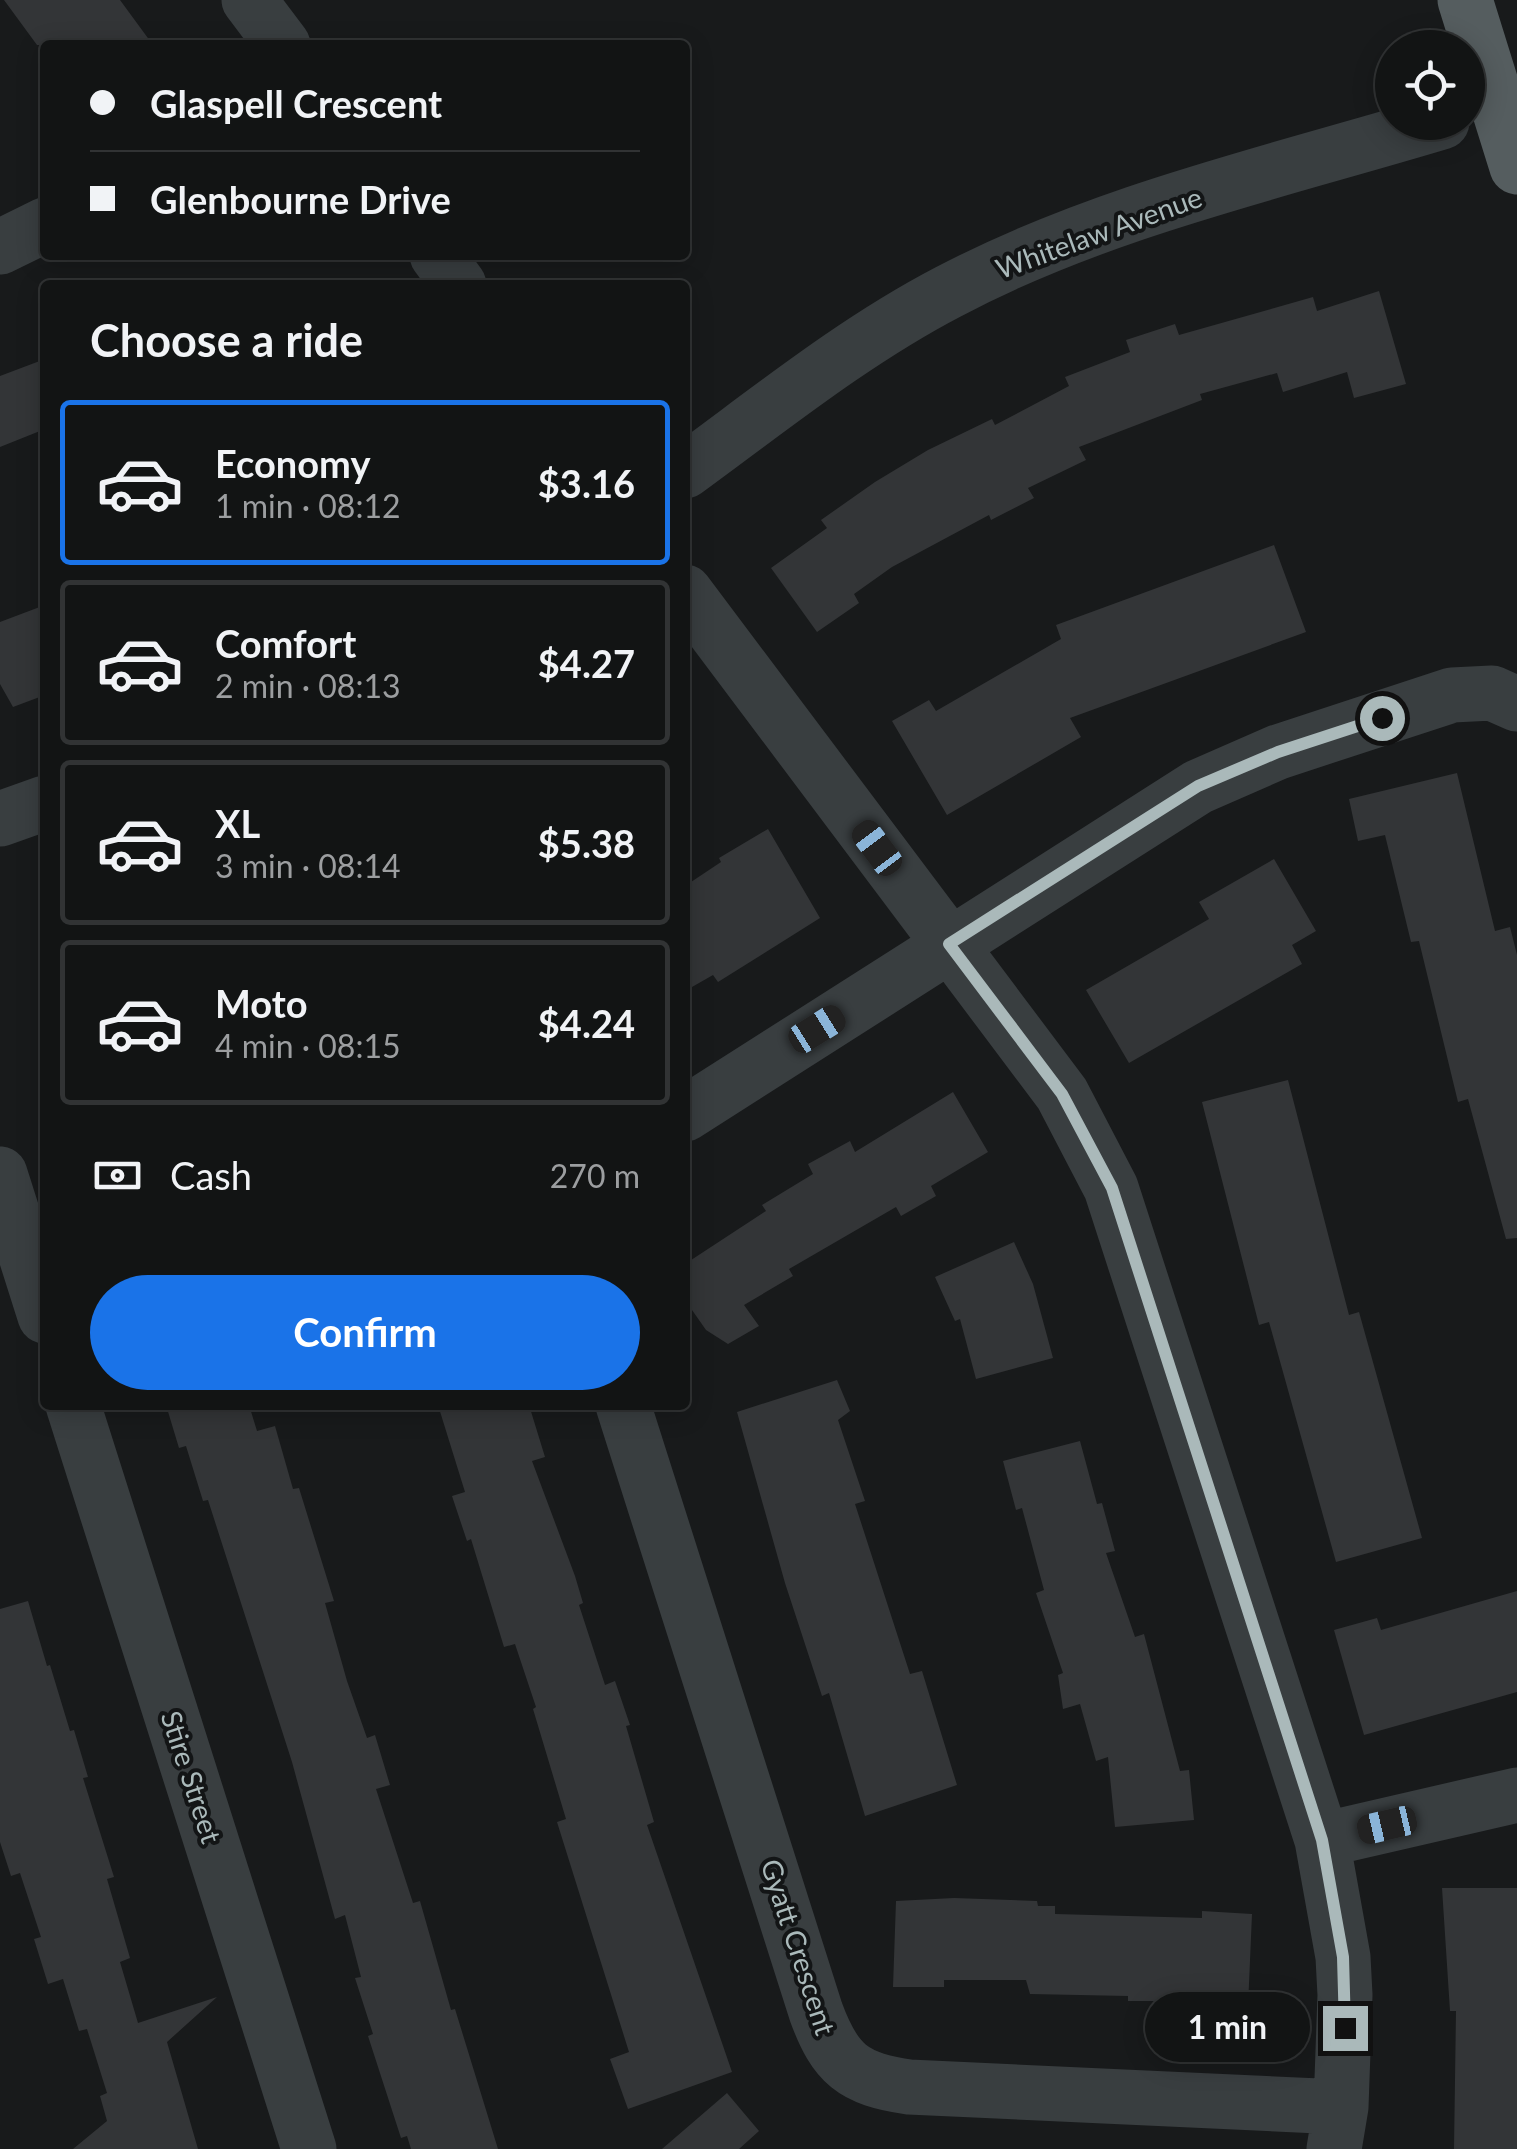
<!DOCTYPE html>
<html lang="en">
<head>
<meta charset="utf-8">
<style>
  body { margin:0; font-family:Lato,sans-serif; background:#1f2122; color:#f1f3f6; height:100vh; display:flex; flex-direction:column; font-size:38px; white-space:nowrap }
  * { box-sizing:border-box; margin:0 }
  p { font-size:32px; color:#9c9ea0 }
  .icon { flex:none; width:55px; height:55px; fill:none; stroke:currentColor; stroke-width:2; stroke-linecap:round; stroke-linejoin:round }
  .map { position:relative; flex:1; overflow:hidden }
  .drawer { position:absolute; left:40px; top:280px; width:650px; height:1130px; display:flex; flex-direction:column; background:#121414; border-radius:10px; box-shadow:0 5px 25px #0003,0 0 0 2px #313334 }
  .drawer>* { flex:none }
  .top-card { position:absolute; left:40px; top:40px; width:650px; height:220px; border-radius:10px; box-shadow:0 5px 25px #0003,0 0 0 2px #313334; display:grid; align-content:center; height:220px; padding:0 50px; background:#121414 }
  .fabs { position:absolute; left:1375px; top:30px; display:grid; gap:20px }
  .fabs a { display:grid; place-items:center; width:110px; height:110px; border-radius:50%; background:#121414; box-shadow:0 5px 25px #0003,0 0 0 2px #313334; font-size:50px }
  .end { position:absolute; width:45px; height:45px; margin:-22px; border:12px solid #aab9ba; background:#111; box-shadow:0 0 0 5px #111 }
  .from { border-radius:50% }
  .bubble { position:absolute; height:70px; border-radius:35px; background:#121414; box-shadow:0 5px 25px #0003,0 0 0 2px #313334; font-size:32px; font-weight:700; line-height:70px; text-align:center }
  .car { position:absolute; width:30px; height:60px; margin:-30px -15px; border-radius:12px; box-shadow:0 0 8px 2px #0007; background:linear-gradient(#222 24%,#8ab4d8 0 40%,#222 0 76%,#8ab4d8 0 86%,#222 0) }
  .top-card b { display:flex; align-items:center; gap:35px; height:95px; font-size:38px }
  .top-card b+b { border-top:2px solid #313334 }
  .top-card i { width:25px; height:25px; background:#f1f3f6 }
  ul { padding:0; list-style:none }
  li { display:flex; align-items:center; gap:30px; height:165px; margin:0 20px 15px; padding:0 30px; border:5px solid #313334; border-radius:10px }
  li div { flex:1 }
  li b { display:block; font-size:38px }
  li em { font-style:normal; font-weight:700 }
  li.selected { border-color:#1a73e8 }
  li>.icon { width:90px; height:90px; stroke-width:1.5 }
  h2 { padding:0 50px; font-size:45px; line-height:120px }
  .pay { display:flex; align-items:center; gap:25px; height:110px; padding:0 50px; font-size:38px }
  .pay p { margin-inline-start:auto }
  .cta { display:flex; gap:20px; margin-top:auto; padding:20px 50px }
  .cta a { flex:1; height:115px; border-radius:60px; background:#1a73e8; color:#fff; font-size:40px; font-weight:700; line-height:115px; text-align:center }
  .map>svg:first-child { display:block }
  .building { fill:#333537 }
  .lines { fill:none; stroke-linecap:round; stroke-linejoin:round }
  .minor { stroke:#393e40; stroke-width:55 }
  .major { stroke:#555d5f; stroke-width:55 }
  .route { stroke:#aab9ba; stroke-width:12 }
  .labels { text-anchor:middle; stroke-width:8; stroke-linejoin:round; paint-order:stroke }
  .street-label { font-size:28px; fill:#aab9ba; stroke:#131516 }
</style>
</head>
<body>
<div class="map">
<svg width="1517" height="2149" viewBox="0 0 1517 2149">
  <rect width="100%" height="100%" fill="#181a1b"/>
  <path class="building" d="M4 0H120L153 45H37Z
    M1379 291 1406 384 1354 398 1347 372 1283 392 1277 373 1200 394 1202 400 1079 447 1086 460 1028 488 1034 498 991 520 989 515 892 567 854 594 859 603 817 632 771 568 827 528 821 520 875 482 928 450 992 419 995 425 1069 386 1065 377 1130 352 1126 340 1175 324 1179 335 1313 297 1317 311Z
    M45 359V429L0 447V376Z
    M1274 545 1306 632 1070 718 1081 737 947 815 892 721 929 700 936 711 1061 639 1056 625Z
    M45 605V695L13 707 0 684V622Z
    M1457 773 1495 931 1510 927 1517 955V1238L1506 1239 1468 1099 1458 1102 1419 941 1411 942 1385 835 1358 841 1349 799Z
    M768 829 820 918 718 982 713 975 685 991V886L721 862 719 858Z
    M1274 859 1316 931 1292 945 1302 964 1129 1063 1086 990 1209 919 1199 902Z
    M1288 1080 1349 1315 1359 1312 1422 1538 1336 1562 1269 1322 1259 1325 1202 1102Z
    M953 1092 988 1152 931 1186 936 1196 901 1216 896 1207 789 1269 793 1276 744 1305 759 1326 728 1344 706 1330 685 1300V1264L766 1211 762 1205 813 1174 808 1164 850 1141 855 1152Z
    M1014 1242 1033 1284 1053 1358 976 1379 960 1319 955 1321 935 1277Z
    M837 1380 850 1411 838 1420 865 1501 855 1504 910 1674 922 1671 957 1785 865 1816 829 1693 822 1696 785 1583 737 1412Z
    M166 1405H249L257 1431 275 1426 293 1489 299 1488 334 1601 325 1603 347 1681 367 1738 375 1735 390 1785 376 1789 413 1903 420 1901 451 2010 455 2009 498 2149H411L407 2136 401 2138 368 2036 373 2034 355 1978 361 1977 345 1915 335 1919 292 1762 208 1500 203 1501 186 1446 179 1448Z
    M438 1405H529L545 1457 532 1461 575 1576 583 1603 579 1605 605 1685 615 1681 630 1725 626 1726 654 1822 647 1825 732 2072 628 2109 610 2059 629 2052 557 1822 566 1819 533 1709 536 1707 515 1644 504 1647 471 1539 467 1541 452 1496 465 1492Z
    M1080 1441 1097 1504 1102 1503 1115 1551 1106 1553 1135 1637 1144 1634 1180 1771 1189 1770 1194 1820 1115 1827 1108 1757 1096 1761 1080 1704 1063 1709 1058 1675 1063 1673 1036 1593 1044 1590 1022 1508 1016 1510 1003 1461Z
    M1517 1591V1692L1364 1735 1334 1630 1377 1618 1381 1630Z
    M28 1601 47 1666 50 1665 70 1731 74 1730 88 1777 83 1778 114 1877 107 1879 130 1958 120 1962 138 2023 217 1997 167 2042 198 2149H73L107 2121 100 2096 107 2093 87 2029 79 2031 63 1979 48 1984 34 1939 41 1937 20 1873 11 1876 0 1842V1609Z
    M1442 1888H1517V2149H1454L1456 2011H1450Z
    M954 1898 1037 1901 1038 1906H1055V1914L1202 1918V1911L1252 1914 1248 2007 1198 2005V2001H1128V1996L1030 1994 1026 1980H944V1987H893L896 1901Z
    M727 2093 759 2131 739 2149H662Z"/>
  <g class="lines">
    <path class="minor" d="M249 0 283 45
      M0 247 45 225
      M437 255 459 285
      M685 471C770 409 854 341 948 292 1101 211 1276 172 1442 122
      M685 592 1062 1094 1111 1188 1322 1840 1343 1957 1345 1995 1341 2107 1334 2149
      M0 819 45 803
      M685 1114 1198 787 1278 752 1452 695 1492 693 1517 704
      M0 1174 45 1316
      M73 1405 309 2149
      M623 1405 816 2012C835 2064 853 2079 909 2087L1341 2107
      M1322 1840 1517 1795"/>
    <path class="major" d="M1465 0 1517 167"/>
  </g>
  <g class="lines">
    <path class="route" d="M1345 2028 1343 1957 1322 1840 1112 1188 1062 1094 949 944 1198 786 1278 752 1382 718"/>
  </g>
  <g class="labels">
    <g class="street-label">
      <text transform="translate(1099 233) rotate(-20)" y="10">Whitelaw Avenue</text>
      <text transform="translate(191 1777) rotate(72)" y="10">Stire Street</text>
      <text transform="translate(798 1947) rotate(72)" y="10">Gyatt Crescent</text>
    </g>
  </g>
</svg>
<div class="fabs">
<a><svg class="icon" aria-label="locate" viewBox="0 0 24 24"><circle cx="12" cy="12" r="6"/><path d="M12 2v4M12 18v4M2 12h4M18 12h4"/></svg></a>
</div>
<i class="end from" style="left:1382px;top:718px"></i>
<i class="end" style="left:1345px;top:2028px"></i>
<div class="bubble" style="left:1145px;top:1992px;width:165px">1 min</div>
<i class="car" style="left:877px;top:848px;rotate:323deg"></i>
<i class="car" style="left:817px;top:1029px;rotate:58deg"></i>
<i class="car" style="left:1387px;top:1825px;rotate:257deg"></i>
<div class="top-card">
<b><i class="from"></i>Glaspell Crescent</b>
<b><i></i>Glenbourne Drive</b>
</div>
<section class="drawer">
<h2>Choose a ride</h2>
<ul>
<li class="selected"><svg class="icon" aria-label="car" viewBox="0 0 24 24"><path d="M5 17H2v-5l4-1 3-4h7l3 4 3 1v5h-3M9 17h6M6 11h13"/><circle cx="7" cy="17" r="2"/><circle cx="17" cy="17" r="2"/></svg><div><b>Economy</b><p>1 min · 08:12</p></div><em>$3.16</em></li>
<li><svg class="icon" aria-label="car" viewBox="0 0 24 24"><path d="M5 17H2v-5l4-1 3-4h7l3 4 3 1v5h-3M9 17h6M6 11h13"/><circle cx="7" cy="17" r="2"/><circle cx="17" cy="17" r="2"/></svg><div><b>Comfort</b><p>2 min · 08:13</p></div><em>$4.27</em></li>
<li><svg class="icon" aria-label="car" viewBox="0 0 24 24"><path d="M5 17H2v-5l4-1 3-4h7l3 4 3 1v5h-3M9 17h6M6 11h13"/><circle cx="7" cy="17" r="2"/><circle cx="17" cy="17" r="2"/></svg><div><b>XL</b><p>3 min · 08:14</p></div><em>$5.38</em></li>
<li><svg class="icon" aria-label="car" viewBox="0 0 24 24"><path d="M5 17H2v-5l4-1 3-4h7l3 4 3 1v5h-3M9 17h6M6 11h13"/><circle cx="7" cy="17" r="2"/><circle cx="17" cy="17" r="2"/></svg><div><b>Moto</b><p>4 min · 08:15</p></div><em>$4.24</em></li>
</ul>
<div class="pay"><svg class="icon" aria-label="cash" viewBox="0 0 24 24"><path d="M3 7h18v10H3z"/><circle cx="12" cy="12" r="2"/></svg>Cash<p>270 m</p></div>
<div class="cta"><a>Confirm</a></div>
</section>
</div>
</body>
</html>
